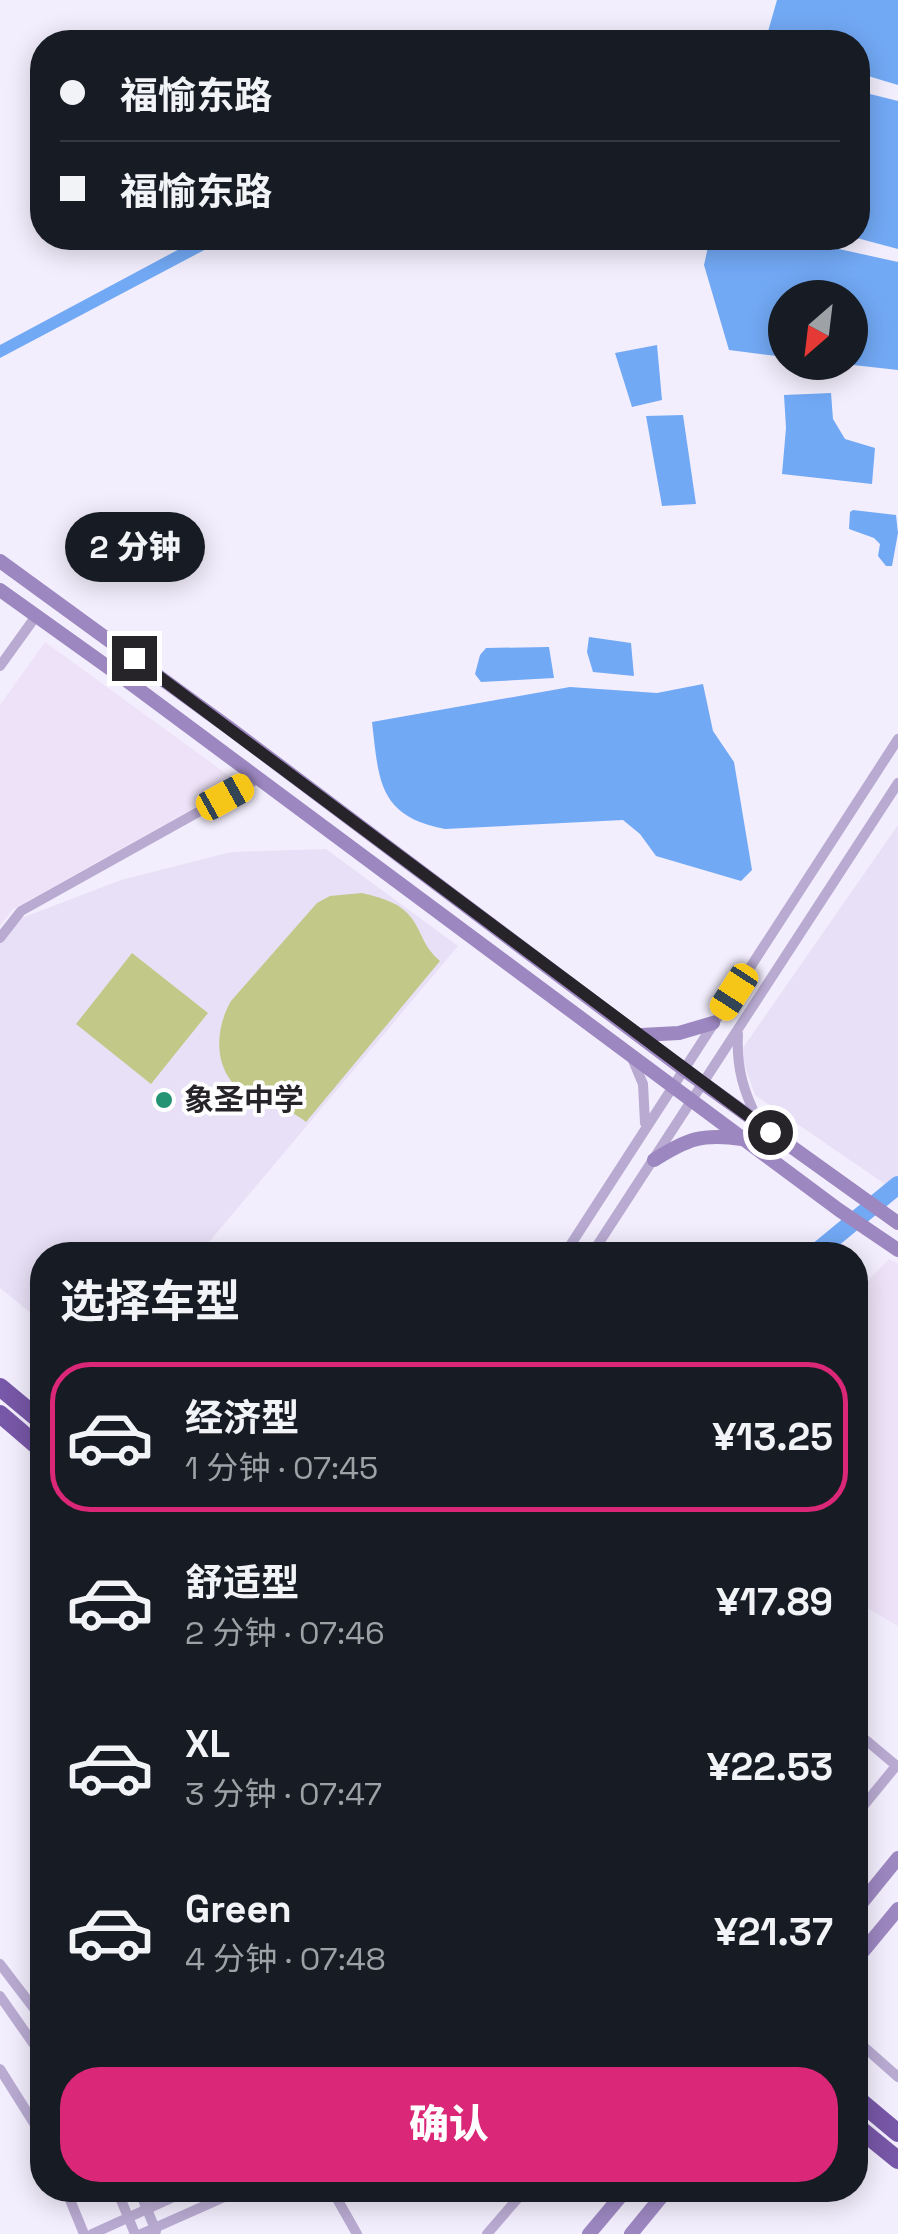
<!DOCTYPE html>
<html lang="zh">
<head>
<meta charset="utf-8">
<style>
  body { margin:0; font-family:"Space Grotesk","Noto Sans SC",sans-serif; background:#242831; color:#f1f3f6; height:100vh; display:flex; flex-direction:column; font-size:38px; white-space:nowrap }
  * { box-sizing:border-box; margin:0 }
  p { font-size:32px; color:#9ea1a6 }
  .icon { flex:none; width:55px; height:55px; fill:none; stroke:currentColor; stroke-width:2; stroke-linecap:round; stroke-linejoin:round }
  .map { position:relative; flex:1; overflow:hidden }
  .sheet { position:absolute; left:30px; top:1242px; width:838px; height:960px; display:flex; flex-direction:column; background:#171b24; border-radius:40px; box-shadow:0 5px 25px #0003 }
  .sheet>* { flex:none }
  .banner { position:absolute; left:30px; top:30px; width:840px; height:220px; border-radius:40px; box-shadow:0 5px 25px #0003; display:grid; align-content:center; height:220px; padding:0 30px; background:#171b24 }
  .needle { width:65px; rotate:208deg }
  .controls { position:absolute; left:768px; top:280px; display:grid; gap:20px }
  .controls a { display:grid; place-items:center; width:100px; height:100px; border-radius:50%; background:#171b24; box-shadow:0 5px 25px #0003; font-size:50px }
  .end { position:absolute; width:45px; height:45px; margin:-22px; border:12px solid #262429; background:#fff; box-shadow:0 0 0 5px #fff }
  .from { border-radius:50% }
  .bubble { position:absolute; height:70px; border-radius:35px; background:#171b24; box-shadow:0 5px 25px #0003; font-size:32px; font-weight:800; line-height:70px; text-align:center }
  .car { position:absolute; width:30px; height:60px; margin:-30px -15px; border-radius:12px; box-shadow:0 0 8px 2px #0007; background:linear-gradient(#f5c518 24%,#345 0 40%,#f5c518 0 76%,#345 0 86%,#f5c518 0) }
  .banner b { display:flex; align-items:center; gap:35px; height:95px; font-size:38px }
  .banner b+b { border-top:2px solid #363941 }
  .banner i { width:25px; height:25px; background:#f1f3f6 }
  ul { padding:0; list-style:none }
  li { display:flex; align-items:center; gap:30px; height:150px; margin:0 20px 15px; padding:0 10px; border:5px solid transparent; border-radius:40px }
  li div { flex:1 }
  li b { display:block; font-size:38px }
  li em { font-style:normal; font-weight:800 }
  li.on { border-color:#db2777 }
  li>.icon { width:90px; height:90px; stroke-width:1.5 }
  h2 { padding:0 30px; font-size:45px; line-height:120px }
  .button { display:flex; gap:20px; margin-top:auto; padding:20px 30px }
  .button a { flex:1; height:115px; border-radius:40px; background:#db2777; color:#fff; font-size:40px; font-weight:800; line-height:115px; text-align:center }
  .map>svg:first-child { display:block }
  .commercial { fill:#ede2f7 }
  .built { fill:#e8e0f6 }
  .green { fill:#c2c888 }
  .water { fill:#72a9f5 }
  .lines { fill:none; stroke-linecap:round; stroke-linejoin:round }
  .river { stroke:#72a9f5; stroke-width:18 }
  .street { stroke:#b8aad1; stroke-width:10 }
  .secondary { stroke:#9c87c0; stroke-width:14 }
  .highway { stroke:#7757a7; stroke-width:18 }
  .route { stroke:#262429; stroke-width:12 }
  .poi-dot { fill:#249374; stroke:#fefefe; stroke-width:4 }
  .labels { text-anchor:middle; stroke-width:8; stroke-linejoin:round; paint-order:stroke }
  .poi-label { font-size:30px; font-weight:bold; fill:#262429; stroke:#fefefe; text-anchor:start }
</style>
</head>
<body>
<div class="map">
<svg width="898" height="2234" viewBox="0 0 898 2234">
  <rect width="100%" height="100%" fill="#f3eefd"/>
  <path class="commercial" d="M45 642 239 783 13 909 0 926V705Z
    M889 1259 898 1264V1626L867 1608 855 1592V1294Z"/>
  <path class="built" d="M898 825V1193L755 1095 740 1052Z
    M326 849 458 946 198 1255H42V1322L0 1288V943L19 919 121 880 231 852Z"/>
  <path class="green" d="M362 893C381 898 401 902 413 920 424 937 423 946 440 961L306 1122C289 1107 269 1107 250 1097 213 1077 213 1032 231 1001L317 903 330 896Z
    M132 953 208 1013 151 1084 76 1024Z"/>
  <path class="water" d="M777 0H898V85L858 73V42H765Z
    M858 91 898 101V249L857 238Z
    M200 238H227L0 358V345Z
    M710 238H789L898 262V370L835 363 850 362V298H785V357L729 350 704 265Z
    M657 345 662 400 632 407 615 353Z
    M831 393 833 419 845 439 875 448 872 484 782 474 786 428 784 395Z
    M683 415 696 504 662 506 646 416Z
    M853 510 896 515 898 533 892 566H886L878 556 880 544 874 538 849 529 850 512Z
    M589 637 631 643 634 676 593 672 587 652Z
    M549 647 554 678 481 682 475 674 480 655 486 648Z
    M703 684 713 731 734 762 752 870 741 881 656 856 640 834 623 820 445 829C378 816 379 781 372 722L570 687 657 693Z"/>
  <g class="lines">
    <path class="river" d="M813 1255 898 1185"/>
    <path class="street" d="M0 666 36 616
      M0 938 21 911 259 778
      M738 1034C736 1069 744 1092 759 1123
      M632 1058 643 1084 645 1123
      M564 1255 898 739
      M591 1255 898 783
      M855 1731 898 1767
      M855 1816 896 1766
      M0 1964 42 2019
      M0 1996 42 2056
      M855 2039 898 2077
      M0 2069 42 2136
      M66 2190 84 2234
      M117 2190 135 2234
      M139 2190 156 2231
      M332 2190 357 2234
      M92 2234 189 2190
      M141 2234 240 2190
      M487 2234 525 2190"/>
    <path class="secondary" d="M0 561 228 727 683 1069 898 1223
      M0 590 126 680 839 1210 898 1250
      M641 1035 679 1033 713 1023
      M654 1160C687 1139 702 1133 742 1139
      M855 1911 898 1858
      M855 1961 898 1909
      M589 2234 626 2190
      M631 2234 667 2190"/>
    <path class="highway" d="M0 1387 42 1422
      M0 1414 42 1450
      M855 2097 898 2133
      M855 2125 898 2160"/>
  </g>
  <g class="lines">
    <path class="route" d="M134 658 770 1132"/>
  </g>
  <circle class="poi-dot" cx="164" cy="1100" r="10"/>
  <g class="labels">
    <g class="poi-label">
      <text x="184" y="1110">象圣中学</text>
    </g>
  </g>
</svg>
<div class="controls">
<a><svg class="needle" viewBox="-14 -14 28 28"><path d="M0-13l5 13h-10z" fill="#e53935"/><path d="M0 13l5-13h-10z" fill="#9ea1a6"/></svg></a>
</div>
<i class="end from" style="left:770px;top:1132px"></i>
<i class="end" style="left:134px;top:658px"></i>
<div class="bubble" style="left:65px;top:512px;width:140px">2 分钟</div>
<i class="car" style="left:225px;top:797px;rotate:61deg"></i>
<i class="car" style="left:734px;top:992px;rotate:213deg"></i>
<div class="banner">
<b><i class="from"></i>福愉东路</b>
<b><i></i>福愉东路</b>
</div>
<section class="sheet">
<h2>选择车型</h2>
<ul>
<li class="on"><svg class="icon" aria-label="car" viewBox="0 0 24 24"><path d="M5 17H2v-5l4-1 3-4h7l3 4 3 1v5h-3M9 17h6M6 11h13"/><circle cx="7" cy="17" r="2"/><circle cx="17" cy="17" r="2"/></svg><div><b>经济型</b><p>1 分钟 · 07:45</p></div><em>¥13.25</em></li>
<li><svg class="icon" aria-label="car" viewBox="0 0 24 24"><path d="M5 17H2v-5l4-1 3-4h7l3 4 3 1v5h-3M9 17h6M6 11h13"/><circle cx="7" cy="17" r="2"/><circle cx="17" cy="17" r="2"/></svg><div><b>舒适型</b><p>2 分钟 · 07:46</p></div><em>¥17.89</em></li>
<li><svg class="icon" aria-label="car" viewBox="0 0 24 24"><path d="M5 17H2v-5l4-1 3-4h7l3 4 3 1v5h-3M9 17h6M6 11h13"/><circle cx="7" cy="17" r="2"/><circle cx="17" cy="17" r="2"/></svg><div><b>XL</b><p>3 分钟 · 07:47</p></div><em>¥22.53</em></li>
<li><svg class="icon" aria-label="car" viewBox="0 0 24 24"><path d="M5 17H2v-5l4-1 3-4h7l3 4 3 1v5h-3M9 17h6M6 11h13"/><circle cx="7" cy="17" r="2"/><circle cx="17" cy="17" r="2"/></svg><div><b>Green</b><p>4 分钟 · 07:48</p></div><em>¥21.37</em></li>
</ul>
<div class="button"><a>确认</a></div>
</section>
</div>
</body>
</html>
